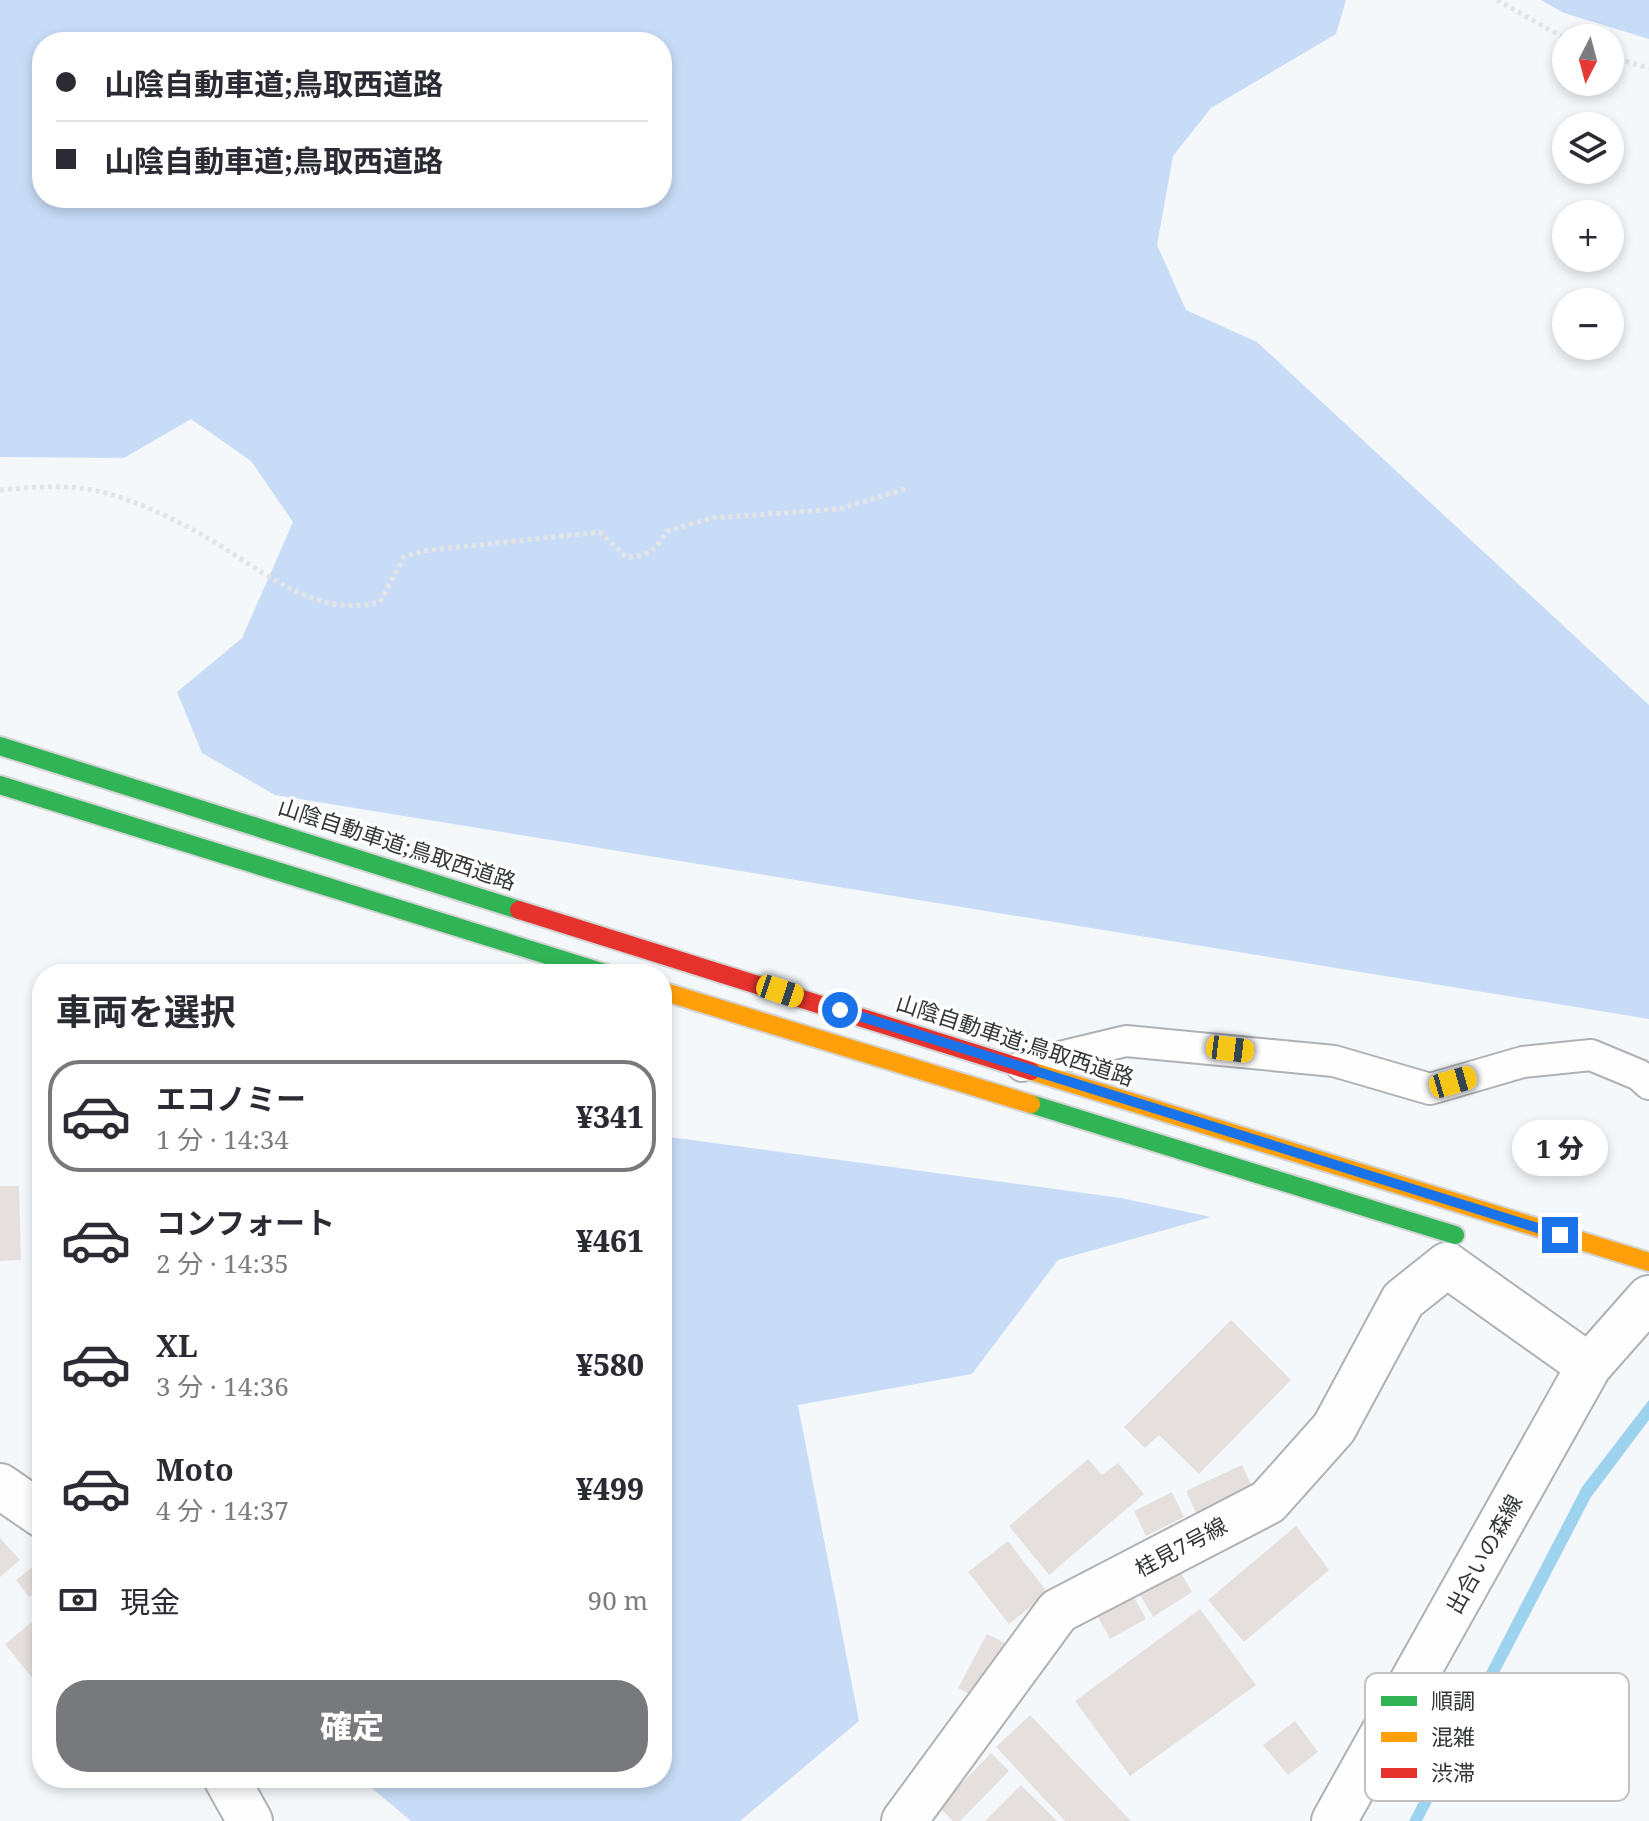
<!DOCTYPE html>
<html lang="ja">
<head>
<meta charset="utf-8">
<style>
  body { margin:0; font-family:"Noto Serif","Noto Sans JP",serif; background:#f7f7f7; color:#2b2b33; height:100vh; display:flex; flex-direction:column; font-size:30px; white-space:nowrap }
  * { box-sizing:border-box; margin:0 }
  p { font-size:26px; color:#7c7c81 }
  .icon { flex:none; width:44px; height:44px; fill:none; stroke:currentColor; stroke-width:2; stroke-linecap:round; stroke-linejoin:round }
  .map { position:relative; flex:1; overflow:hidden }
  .drawer { position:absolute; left:32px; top:964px; width:640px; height:824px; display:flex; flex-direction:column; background:#fff; border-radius:32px; box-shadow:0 4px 12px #0003 }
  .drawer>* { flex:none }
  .top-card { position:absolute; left:32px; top:32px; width:640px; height:176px; border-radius:32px; box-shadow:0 4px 12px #0003; display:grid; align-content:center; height:176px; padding:0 24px; background:#fff }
  .needle { width:52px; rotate:186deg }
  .controls { position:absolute; left:1552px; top:24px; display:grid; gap:16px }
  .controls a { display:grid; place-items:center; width:72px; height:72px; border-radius:50%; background:#fff; box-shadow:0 4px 12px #0003; font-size:40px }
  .end { position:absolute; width:36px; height:36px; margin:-18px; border:10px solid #1a73e8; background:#fff; box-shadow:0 0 0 4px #fff }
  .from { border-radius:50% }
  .bubble { position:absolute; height:56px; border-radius:28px; background:#fff; box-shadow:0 4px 12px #0003; font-size:26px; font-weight:800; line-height:56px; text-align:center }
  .car { position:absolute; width:24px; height:48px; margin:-24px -12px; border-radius:10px; box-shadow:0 0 6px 2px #0007; background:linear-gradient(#f5c518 24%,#345 0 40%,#f5c518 0 76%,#345 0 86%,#f5c518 0) }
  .top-card b { display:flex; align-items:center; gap:28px; height:76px; font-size:30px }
  .top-card b+b { border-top:2px solid #e1e1e2 }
  .top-card i { width:20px; height:20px; background:#2b2b33 }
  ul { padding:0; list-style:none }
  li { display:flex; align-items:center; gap:24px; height:112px; margin:0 16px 12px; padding:0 8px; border:4px solid transparent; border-radius:32px }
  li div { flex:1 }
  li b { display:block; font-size:30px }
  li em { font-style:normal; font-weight:800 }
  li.selected { border-color:#77797c }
  li>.icon { width:72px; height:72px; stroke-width:1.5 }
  h2 { padding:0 24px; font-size:36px; line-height:96px }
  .pay { display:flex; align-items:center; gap:20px; height:88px; padding:0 24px; font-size:30px }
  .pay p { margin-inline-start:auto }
  .primary-button { display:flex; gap:16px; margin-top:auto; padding:16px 24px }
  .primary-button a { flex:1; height:92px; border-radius:32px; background:#77797c; color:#fff; font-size:32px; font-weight:800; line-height:92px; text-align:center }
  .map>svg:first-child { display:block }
  .forest { fill:#c8dcf7; fill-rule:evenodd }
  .water { fill:#9ed3f0 }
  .building { fill:#e5e0de }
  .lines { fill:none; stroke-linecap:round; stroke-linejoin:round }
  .lane-casing { stroke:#afb1b4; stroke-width:34 }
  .street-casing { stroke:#afb1b4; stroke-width:48 }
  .fast-casing { stroke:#d2d4d5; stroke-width:22 }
  .slow-casing { stroke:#d2d4d5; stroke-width:22 }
  .jam-casing { stroke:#d2d4d5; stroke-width:22 }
  .path { stroke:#e3e4e5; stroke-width:5; stroke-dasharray:4 4; stroke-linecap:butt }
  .lane { stroke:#fefefe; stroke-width:30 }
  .street { stroke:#fefefe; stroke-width:44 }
  .fast { stroke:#30b455; stroke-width:18 }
  .slow { stroke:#ff9f0a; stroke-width:18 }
  .jam { stroke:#e5322d; stroke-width:18 }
  .route { stroke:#1a73e8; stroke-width:10 }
  .labels { text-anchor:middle; stroke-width:6; stroke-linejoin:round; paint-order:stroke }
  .street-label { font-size:22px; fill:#333537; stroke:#fff }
  .key { fill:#fff; stroke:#c2c2c3; stroke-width:2 }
  .key-label { font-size:22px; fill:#333537 }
</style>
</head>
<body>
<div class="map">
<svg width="1649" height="1821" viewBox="0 0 1649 1821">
  <rect width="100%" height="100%" fill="#f5f8fb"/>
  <path class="forest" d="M0 0H1346L1336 34 1211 108 1173 156 1157 245 1186 310 1257 342 1649 705V1019L275 795 202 753 177 692 242 638 293 522 251 461 191 419 124 458 0 457ZM42 42H662V198H42Z
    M1541 0H1649V39L1564 13Z
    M662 1136 1121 1198 1211 1217 1058 1260 972 1374 798 1405 859 1721 740 1821H411L360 1778H662Z"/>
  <path class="water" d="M1649 1400V1420L1591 1497 1422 1821H1409L1582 1487Z"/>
  <path class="building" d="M0 1186H19L21 1260 0 1261Z
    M1231 1320 1291 1380 1199 1474 1159 1435 1145 1448 1124 1427Z
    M42 1436V1490L33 1484V1437Z
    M1088 1459 1102 1475 1118 1463 1144 1494 1049 1575 1009 1526Z
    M1242 1465 1254 1491 1198 1517 1186 1491Z
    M1172 1492 1184 1517 1146 1536 1134 1511Z
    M1296 1526 1329 1570 1244 1642 1208 1600Z
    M0 1538 20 1560 0 1577Z
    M1008 1541 1048 1593 1009 1624 968 1572Z
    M39 1562 42 1587 29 1597 16 1580Z
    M1176 1564 1192 1592 1153 1617 1136 1588Z
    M1129 1588 1146 1619 1110 1639 1093 1608Z
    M1200 1609 1256 1685 1130 1776 1075 1701Z
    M42 1614V1690L5 1644Z
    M987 1634 1005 1643 976 1698 958 1688Z
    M1030 1715 1131 1821H1065L996 1747Z
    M1295 1721 1318 1752 1288 1775 1263 1745Z
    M991 1753 1009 1771 960 1821H953L939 1807Z
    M1021 1785 1057 1821H985Z"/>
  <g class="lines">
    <defs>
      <path id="lane" d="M1022 1066 1126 1041 1334 1061 1430 1089 1523 1062 1591 1055 1639 1075 1649 1084"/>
      <path id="street" d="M0 1486 42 1515
        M226 1778 250 1821
        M904 1821 1058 1611 1268 1502 1334 1428 1403 1300 1447 1265 1589 1366
        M1334 1821 1589 1366 1649 1298"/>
      <path id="fast" d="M0 746 519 910
        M0 785 608 974
        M1031 1104 1455 1235"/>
      <path id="slow" d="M662 991 1031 1104
        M1031 1071 1649 1262"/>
      <path id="jam" d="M519 910 1031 1071"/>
    </defs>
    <use href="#lane" class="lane-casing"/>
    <use href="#street" class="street-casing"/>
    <use href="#fast" class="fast-casing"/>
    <use href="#slow" class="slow-casing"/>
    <use href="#jam" class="jam-casing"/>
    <path class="path" d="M1497 0 1566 39
      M1610 57 1649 68
      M0 490C37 487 73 483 109 494 141 503 174 519 204 536 256 565 316 621 380 602L404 557 422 551 600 532 626 557C649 557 655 550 667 531L712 518 840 509 908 488"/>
    <use href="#lane" class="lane"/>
    <use href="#street" class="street"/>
    <use href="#fast" class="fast"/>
    <use href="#slow" class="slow"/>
    <use href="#jam" class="jam"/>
  </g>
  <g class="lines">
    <path class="route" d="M840 1010 1560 1235"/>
  </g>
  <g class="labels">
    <g class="street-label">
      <text transform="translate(397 844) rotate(18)" y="8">山陰自動車道;鳥取西道路</text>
      <text transform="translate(1015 1040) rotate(18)" y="8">山陰自動車道;鳥取西道路</text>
      <text transform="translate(1181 1547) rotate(-28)" y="8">桂見7号線</text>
      <text transform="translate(1484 1554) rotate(-61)" y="8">出合いの森線</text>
    </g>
  </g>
  <rect x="1365" y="1673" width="264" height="128" rx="12" class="key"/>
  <rect x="1381" y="1696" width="36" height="10" fill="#30b455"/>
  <rect x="1381" y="1732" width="36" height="10" fill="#ff9f0a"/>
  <rect x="1381" y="1768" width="36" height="10" fill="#e5322d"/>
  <g class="key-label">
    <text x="1431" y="1709">順調</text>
    <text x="1431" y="1745">混雑</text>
    <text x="1431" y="1781">渋滞</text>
  </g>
</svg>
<div class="controls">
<a><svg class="needle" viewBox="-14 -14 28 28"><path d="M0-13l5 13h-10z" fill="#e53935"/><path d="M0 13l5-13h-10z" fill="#7c7c81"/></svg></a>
<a><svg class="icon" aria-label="layers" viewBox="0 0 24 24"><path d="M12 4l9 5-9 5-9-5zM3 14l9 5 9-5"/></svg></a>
<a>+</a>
<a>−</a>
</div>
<i class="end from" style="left:840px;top:1010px"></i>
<i class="end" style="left:1560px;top:1235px"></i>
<div class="bubble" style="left:1512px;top:1120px;width:96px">1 分</div>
<i class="car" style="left:780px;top:991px;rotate:108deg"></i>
<i class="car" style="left:1230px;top:1049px;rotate:97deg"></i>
<i class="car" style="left:1453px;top:1082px;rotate:74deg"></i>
<div class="top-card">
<b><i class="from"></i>山陰自動車道;鳥取西道路</b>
<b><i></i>山陰自動車道;鳥取西道路</b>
</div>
<section class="drawer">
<h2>車両を選択</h2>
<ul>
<li class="selected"><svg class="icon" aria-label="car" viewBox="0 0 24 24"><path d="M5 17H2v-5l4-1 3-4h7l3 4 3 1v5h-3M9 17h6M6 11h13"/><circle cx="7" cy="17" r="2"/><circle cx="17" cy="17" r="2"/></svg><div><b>エコノミー</b><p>1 分 · 14:34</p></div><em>¥341</em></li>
<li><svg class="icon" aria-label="car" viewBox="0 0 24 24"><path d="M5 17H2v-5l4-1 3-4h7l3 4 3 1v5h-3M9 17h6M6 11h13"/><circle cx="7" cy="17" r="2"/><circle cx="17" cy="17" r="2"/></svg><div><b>コンフォート</b><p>2 分 · 14:35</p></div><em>¥461</em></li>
<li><svg class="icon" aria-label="car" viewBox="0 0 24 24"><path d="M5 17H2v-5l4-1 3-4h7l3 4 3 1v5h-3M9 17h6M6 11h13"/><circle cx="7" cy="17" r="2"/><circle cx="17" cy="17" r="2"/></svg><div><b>XL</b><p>3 分 · 14:36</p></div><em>¥580</em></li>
<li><svg class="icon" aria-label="car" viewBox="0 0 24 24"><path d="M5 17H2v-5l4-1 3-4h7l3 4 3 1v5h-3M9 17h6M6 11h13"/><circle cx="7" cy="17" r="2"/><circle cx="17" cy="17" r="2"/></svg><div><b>Moto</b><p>4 分 · 14:37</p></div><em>¥499</em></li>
</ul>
<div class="pay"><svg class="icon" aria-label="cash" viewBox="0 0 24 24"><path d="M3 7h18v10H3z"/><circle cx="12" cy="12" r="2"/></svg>現金<p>90 m</p></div>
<div class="primary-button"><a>確定</a></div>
</section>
</div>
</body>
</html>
